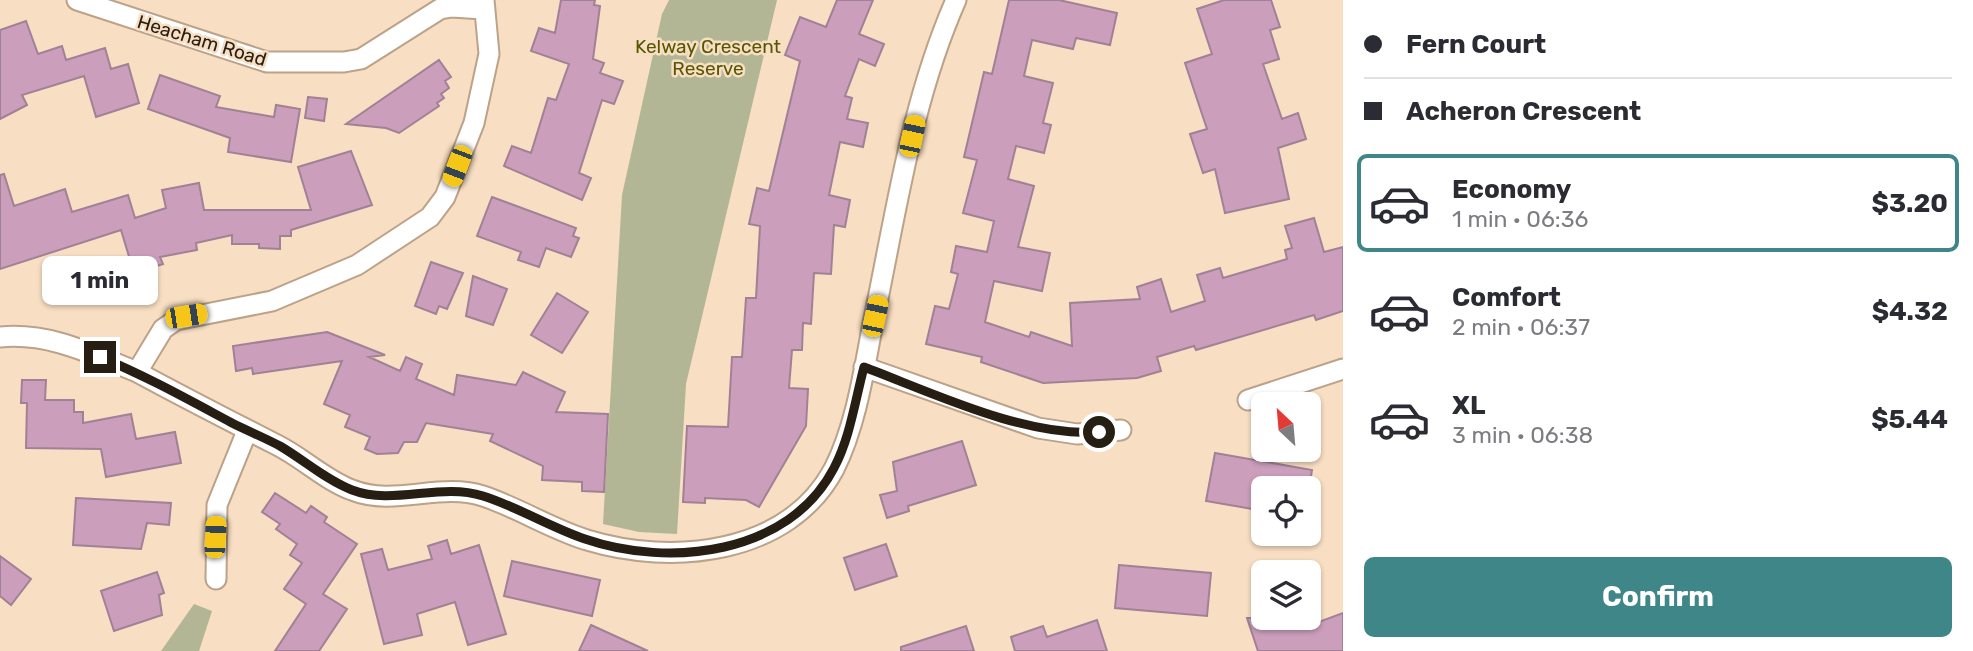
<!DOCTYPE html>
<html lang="en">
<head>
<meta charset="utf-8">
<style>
  body { margin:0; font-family:Rubik,sans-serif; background:#f7f7f7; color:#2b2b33; height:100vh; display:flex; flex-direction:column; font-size:26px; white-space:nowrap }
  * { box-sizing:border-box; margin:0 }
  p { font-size:23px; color:#7c7c81 }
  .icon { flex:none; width:38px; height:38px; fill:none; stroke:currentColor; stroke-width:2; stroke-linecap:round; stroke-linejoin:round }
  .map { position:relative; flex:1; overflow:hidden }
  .side { display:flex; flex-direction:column; background:#fff; width:630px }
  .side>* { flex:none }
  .banner { display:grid; align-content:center; height:154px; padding:0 21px; background:#fff }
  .needle { width:46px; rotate:334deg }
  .tools { position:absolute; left:1251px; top:392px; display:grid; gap:14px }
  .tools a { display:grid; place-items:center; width:70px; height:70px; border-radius:10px; background:#fff; box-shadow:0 2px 5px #0004; font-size:35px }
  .end { position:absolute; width:32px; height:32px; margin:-16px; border:9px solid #261d13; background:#fff; box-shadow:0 0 0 4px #fff }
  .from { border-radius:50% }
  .bubble { position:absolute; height:49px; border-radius:10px; background:#fff; box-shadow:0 2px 5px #0004; font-size:23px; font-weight:700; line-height:49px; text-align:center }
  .car { position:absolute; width:21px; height:42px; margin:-21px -10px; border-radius:9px; box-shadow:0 0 5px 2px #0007; background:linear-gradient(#f5c518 24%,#345 0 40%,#f5c518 0 76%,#345 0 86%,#f5c518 0) }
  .banner b { display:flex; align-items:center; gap:24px; height:66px; font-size:26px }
  .banner b+b { border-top:2px solid #e1e1e2 }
  .banner i { width:18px; height:18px; background:#2b2b33 }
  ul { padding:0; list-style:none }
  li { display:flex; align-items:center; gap:21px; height:98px; margin:0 14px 10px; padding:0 7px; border:4px solid transparent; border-radius:10px }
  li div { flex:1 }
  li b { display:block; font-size:26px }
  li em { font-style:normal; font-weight:700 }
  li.active { border-color:#3e8688 }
  li>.icon { width:63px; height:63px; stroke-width:1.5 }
  .primary-button { display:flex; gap:14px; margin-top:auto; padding:14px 21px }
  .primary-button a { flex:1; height:80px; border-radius:10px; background:#3e8688; color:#fff; font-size:28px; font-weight:700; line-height:80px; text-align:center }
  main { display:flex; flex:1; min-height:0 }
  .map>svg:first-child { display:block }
  .green { fill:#b3b695 }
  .building { fill:#cb9ebb; stroke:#a08195; stroke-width:2 }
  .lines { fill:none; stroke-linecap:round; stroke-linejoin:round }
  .street-casing { stroke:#bba288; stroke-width:23 }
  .street { stroke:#fff; stroke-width:19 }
  .route { stroke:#261d13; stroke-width:9 }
  .labels { text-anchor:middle; stroke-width:5; stroke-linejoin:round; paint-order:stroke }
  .street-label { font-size:19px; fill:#261d13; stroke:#f8dec2 }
  .park-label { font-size:19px; fill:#555700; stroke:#f8dec2 }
</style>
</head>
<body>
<main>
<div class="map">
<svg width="1343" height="651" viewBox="0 0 1343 651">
  <rect width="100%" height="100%" fill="#f8dec2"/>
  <path class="green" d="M669 0H777L686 384 677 534 639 532 603 524 622 195 662 14Z
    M194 604 212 611 199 651H161Z"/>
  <path class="building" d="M561 0H595L594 5 600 6 593 59 604 63 600 73 623 81 614 104 602 100 579 173 591 178 582 200 504 166 512 146 531 153 548 98 556 100 569 64 531 51 539 28 555 33Z
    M837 0H873L859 34 884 44 875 66 859 59 845 96 852 98 847 119 868 123 863 147 840 142 829 195 850 200 845 227 834 225 831 274 814 273 811 324 803 323 802 350H792L789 388 808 389 806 426 759 507 746 500 705 498V503L683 502 687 426 728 427 732 357H742L746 298H756L760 226 749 224 757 188 769 191 800 61 785 55 800 17 826 27Z
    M1009 0H1059L1117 13 1110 45 1076 38 1073 49 1032 40 1024 76 1053 83 1043 123 1051 125 1044 153 1016 146 1008 179 1034 186 1018 247 1050 253 1042 291 994 281 985 322 1029 337 1031 332 1072 346 1070 303 1140 299 1137 287 1161 279 1171 312 1205 301 1197 275 1220 268 1223 278 1287 259 1285 250 1292 248 1285 226 1314 218 1324 252 1343 247V311L1316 320 1314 315 1196 350 1194 346 1157 357 1161 371 1137 378 1043 383 981 362 982 357 926 344 935 306 949 309 958 274 951 272 956 246 987 252 994 221 963 213 977 160 964 157 984 72 992 74Z
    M1224 0H1271L1280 27 1270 30 1279 59 1263 64 1282 119 1298 113 1306 139 1278 148 1289 199 1225 213 1215 169 1203 173 1190 134 1207 129 1185 63 1212 54 1197 9Z
    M26 21 38 54 62 46 66 60 105 48 111 69 128 64 139 103 96 117 84 76 22 95 27 105 0 119V30Z
    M439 60 451 77 445 81 449 88 441 94 444 98 437 103 439 106 399 133 386 128 346 124Z
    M160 75 220 96 216 107 274 117 276 105 300 109 291 162 228 152 230 138 148 109Z
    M308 97 327 99 324 121 305 118Z
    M351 151 372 205 291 230V236H280V249L259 248V244H232V235L196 243 197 250 160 257 163 264 134 273 121 230 0 269V175L4 174 14 206 65 189 72 212 128 195 135 218 166 208 162 190 199 183 204 210H311L298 167Z
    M492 197 576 228 573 236 579 238 571 257 546 248 539 267 518 260 521 252 477 236Z
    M431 262 463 273 447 309 439 306 436 314 415 306Z
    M473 276 507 289 493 325 466 316Z
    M557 293 588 312 562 353 531 335Z
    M327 332 385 355 369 357 400 371 406 357 422 364 416 379 454 395 457 375 516 385 523 372 565 392 556 412 608 414 604 492 582 491V482L542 480 543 466 490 441 493 434 426 423 417 442H404L398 453 377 454 365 449 370 437 345 427 350 415 324 404 342 361 253 374 252 368 236 371 233 346Z
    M22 380H46L45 400H74V412H83V423L131 414 136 439 175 432 181 463 106 477 101 449 26 448 27 403H21Z
    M962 441 976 485 908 506 909 511 887 518 880 495 897 491 893 462Z
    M1215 453 1312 470 1309 488H1264V511L1206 501Z
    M275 493 306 513 311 506 327 517 324 522 357 544 323 594 347 609 319 651H275L306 604 284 589 302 563 290 555 297 544 276 529 280 524 262 512Z
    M76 498 171 503 169 525 147 523 141 549 73 545Z
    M447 540 451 554 479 545 506 634 468 645 455 602 417 614 422 635 384 644 361 554 382 549 388 570 432 559 428 546Z
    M886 544 897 576 855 590 844 558Z
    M0 556 31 579 11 605 0 596Z
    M512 561 600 580 592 616 504 596Z
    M1119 565 1211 573 1207 616 1115 608Z
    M157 572 164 593 159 595 162 615 114 631 101 591Z
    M1343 613V651H1258L1247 618H1305L1308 626Z
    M1097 620 1107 651H1015L1011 637 1043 626 1047 637Z
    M591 625 648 651H579Z
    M966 626 974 651H901V647Z"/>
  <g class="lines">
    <defs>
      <path id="street" d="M77 0 267 62H344L361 59 440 9 452 7 483 9
        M0 337C49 332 92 354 137 372L163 329 176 320 272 301 357 265 430 217 445 197 474 123 489 54 484 0
        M864 367 1038 428 1077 434 1121 430
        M137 372C183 397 230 421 277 445 303 458 325 480 352 490 394 507 440 482 483 496 519 508 551 529 587 540 672 566 788 555 834 469 856 426 864 370 873 323 896 214 911 102 956 0
        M1248 400 1343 369
        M216 579 217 505 247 431"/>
    </defs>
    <use href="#street" class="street-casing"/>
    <use href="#street" class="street"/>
  </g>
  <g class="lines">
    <path class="route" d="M100 357C146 376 189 400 232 423 248 431 265 438 280 446 304 460 326 480 352 490 394 506 440 482 483 496 518 507 550 527 585 539 669 568 789 555 834 468 850 438 855 401 864 367 933 393 1027 438 1099 432"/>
  </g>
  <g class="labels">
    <g class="street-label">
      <text transform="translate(202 40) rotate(17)" y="7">Heacham Road</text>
    </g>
    <g class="park-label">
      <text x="708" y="53">Kelway Crescent<tspan x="708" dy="22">Reserve</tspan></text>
    </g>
  </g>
</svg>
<div class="tools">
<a><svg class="needle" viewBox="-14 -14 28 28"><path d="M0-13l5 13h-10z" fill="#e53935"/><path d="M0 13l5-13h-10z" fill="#7c7c81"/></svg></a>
<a><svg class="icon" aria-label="locate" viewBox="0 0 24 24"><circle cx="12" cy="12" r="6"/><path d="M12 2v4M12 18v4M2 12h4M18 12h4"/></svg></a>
<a><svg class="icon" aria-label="layers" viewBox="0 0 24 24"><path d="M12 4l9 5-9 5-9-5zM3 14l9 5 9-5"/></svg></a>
</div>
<i class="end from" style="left:1099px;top:432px"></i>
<i class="end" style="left:100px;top:357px"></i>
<div class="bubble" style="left:42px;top:256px;width:116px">1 min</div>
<i class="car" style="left:912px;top:136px;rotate:12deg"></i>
<i class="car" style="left:457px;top:166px;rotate:201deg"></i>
<i class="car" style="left:186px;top:316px;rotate:81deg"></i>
<i class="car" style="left:875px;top:316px;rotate:12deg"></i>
<i class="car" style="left:215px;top:537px;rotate:3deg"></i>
</div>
<section class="side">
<div class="banner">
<b><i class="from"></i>Fern Court</b>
<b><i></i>Acheron Crescent</b>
</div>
<ul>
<li class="active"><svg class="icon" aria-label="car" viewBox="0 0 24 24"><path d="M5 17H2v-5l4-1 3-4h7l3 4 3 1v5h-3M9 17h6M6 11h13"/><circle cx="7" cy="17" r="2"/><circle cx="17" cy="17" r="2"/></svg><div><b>Economy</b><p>1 min · 06:36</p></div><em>$3.20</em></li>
<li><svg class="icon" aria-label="car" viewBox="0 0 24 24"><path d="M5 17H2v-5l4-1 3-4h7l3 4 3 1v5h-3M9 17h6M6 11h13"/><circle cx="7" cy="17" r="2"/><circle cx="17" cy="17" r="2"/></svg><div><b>Comfort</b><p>2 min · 06:37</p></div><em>$4.32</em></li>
<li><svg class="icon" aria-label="car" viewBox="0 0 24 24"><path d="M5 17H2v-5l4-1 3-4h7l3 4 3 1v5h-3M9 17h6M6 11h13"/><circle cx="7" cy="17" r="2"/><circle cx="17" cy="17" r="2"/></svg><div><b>XL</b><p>3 min · 06:38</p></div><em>$5.44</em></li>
</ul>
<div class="primary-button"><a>Confirm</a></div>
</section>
</main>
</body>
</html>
